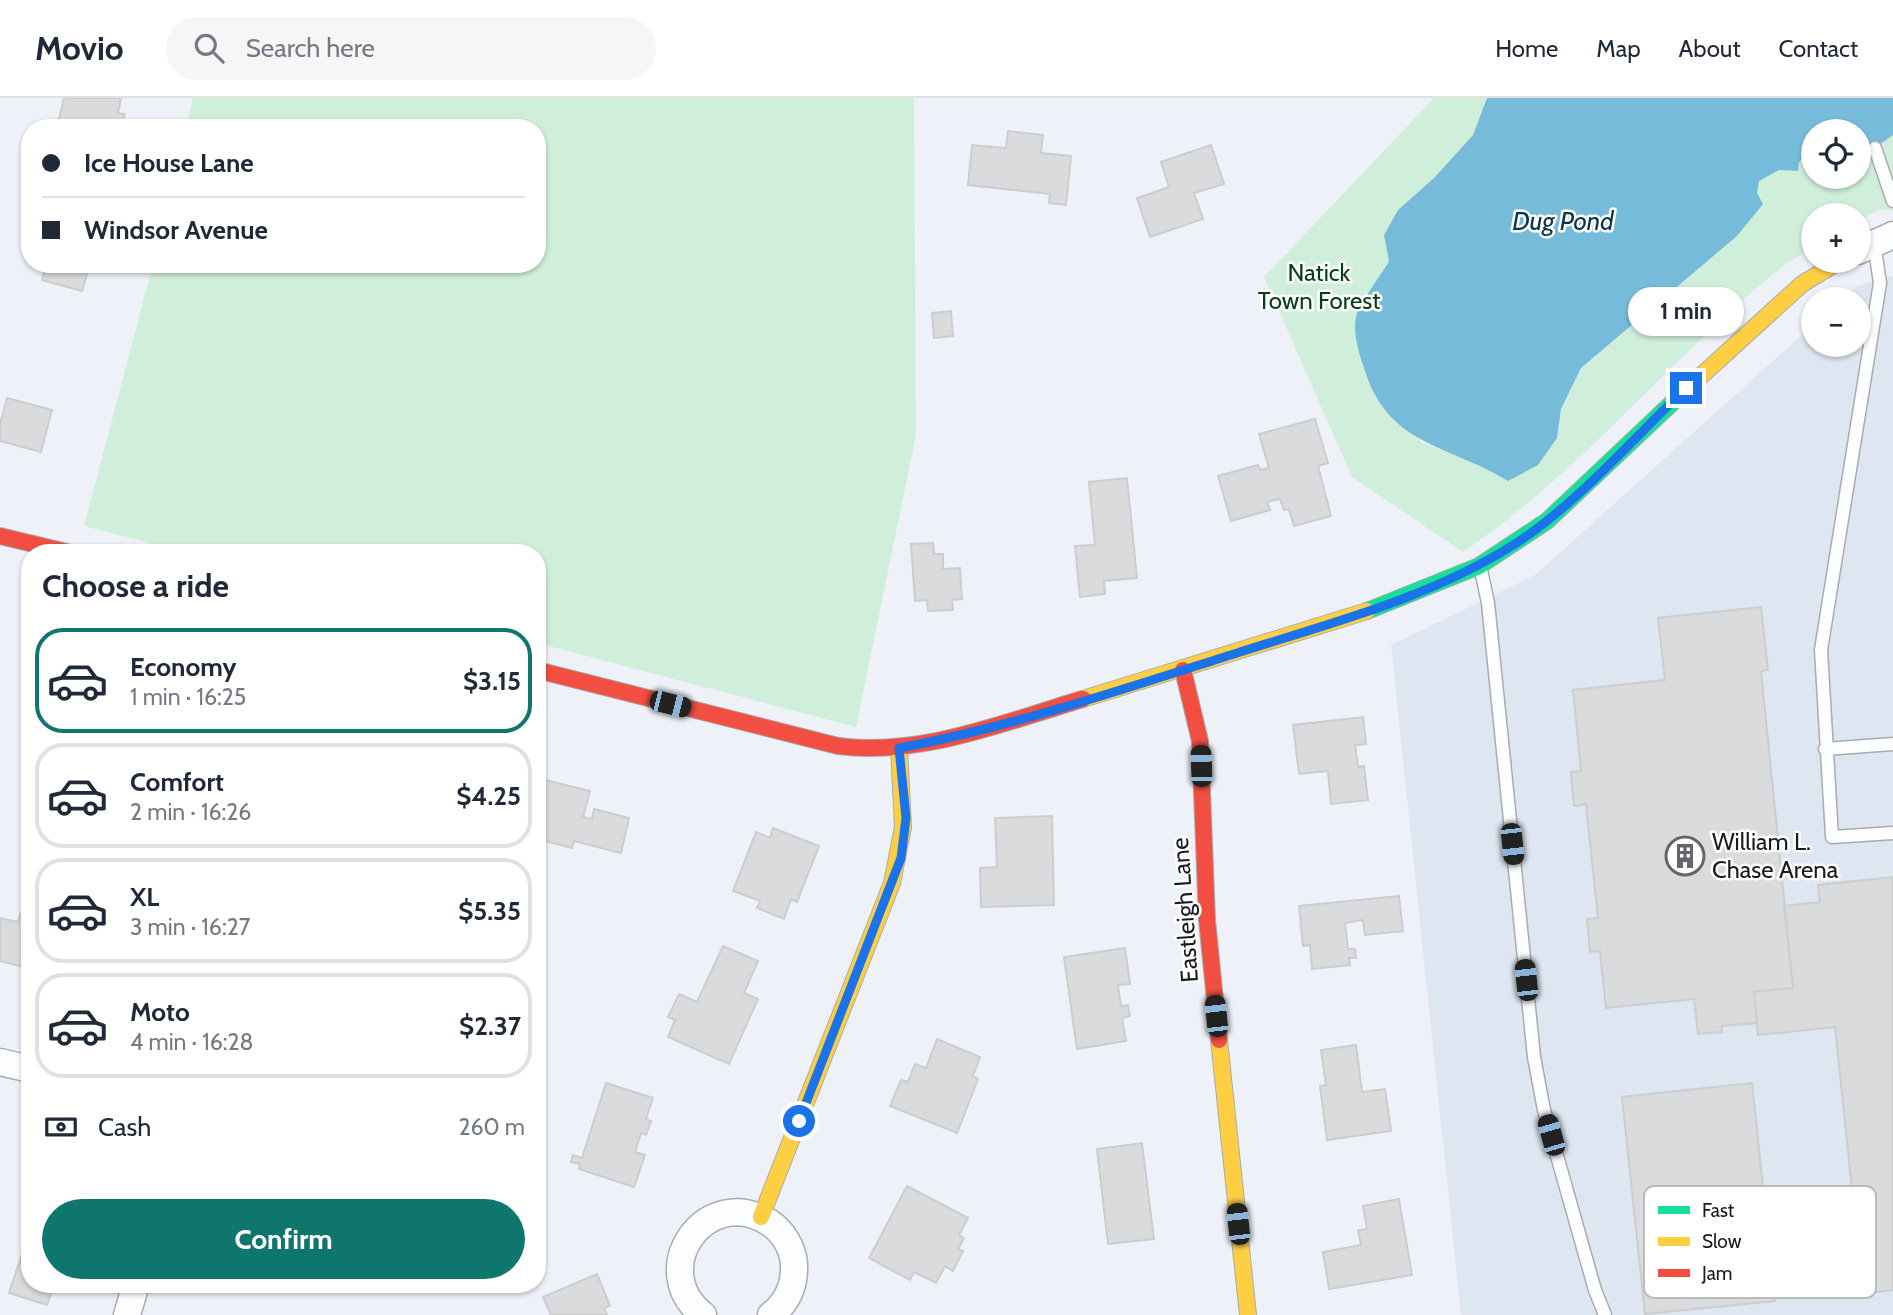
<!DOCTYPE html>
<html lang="en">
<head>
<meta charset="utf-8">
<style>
  body { margin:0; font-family:Cabin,sans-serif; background:#f6f6f7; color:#1f2937; height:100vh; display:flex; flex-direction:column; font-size:26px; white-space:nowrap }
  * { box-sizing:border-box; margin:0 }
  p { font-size:23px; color:#747a83 }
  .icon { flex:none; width:38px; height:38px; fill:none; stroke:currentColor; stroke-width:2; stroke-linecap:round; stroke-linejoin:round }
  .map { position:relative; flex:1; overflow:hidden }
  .panel { position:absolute; left:21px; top:446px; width:525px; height:749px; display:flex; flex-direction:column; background:#fff; border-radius:28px; box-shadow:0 2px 5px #0004 }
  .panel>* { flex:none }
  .banner { position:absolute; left:21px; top:21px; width:525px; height:154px; border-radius:28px; box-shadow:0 2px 5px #0004; display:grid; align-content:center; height:154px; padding:0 21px; background:#fff }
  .fabs { position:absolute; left:1801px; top:21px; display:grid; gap:14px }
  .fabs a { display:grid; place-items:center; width:70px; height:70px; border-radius:50%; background:#fff; box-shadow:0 2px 5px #0004; font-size:35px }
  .end { position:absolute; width:32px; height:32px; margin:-16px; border:9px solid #1a73e8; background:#fff; box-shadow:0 0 0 4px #fff }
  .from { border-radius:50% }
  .bubble { position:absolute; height:49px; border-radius:24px; background:#fff; box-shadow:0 2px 5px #0004; font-size:23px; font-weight:700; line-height:49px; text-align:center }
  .car { position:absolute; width:21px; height:42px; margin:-21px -10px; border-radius:9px; box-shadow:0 0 5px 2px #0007; background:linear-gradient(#222 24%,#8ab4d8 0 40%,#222 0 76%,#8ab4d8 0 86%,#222 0) }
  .banner b { display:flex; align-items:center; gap:24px; height:66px; font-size:26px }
  .banner b+b { border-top:2px solid #e0e1e3 }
  .banner i { width:18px; height:18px; background:#1f2937 }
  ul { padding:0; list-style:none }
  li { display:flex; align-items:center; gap:21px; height:105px; margin:0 14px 10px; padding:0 7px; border:4px solid #e0e1e3; border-radius:28px }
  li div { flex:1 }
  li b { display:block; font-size:26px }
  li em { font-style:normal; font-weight:700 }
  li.current { border-color:#0f766e }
  li>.icon { width:63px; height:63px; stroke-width:1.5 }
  h2 { padding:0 21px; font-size:32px; line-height:84px }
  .pay { display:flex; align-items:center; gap:18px; height:77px; padding:0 21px; font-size:26px }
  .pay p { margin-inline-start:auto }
  .cta { display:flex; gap:14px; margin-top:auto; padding:14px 21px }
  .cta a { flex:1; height:80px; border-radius:42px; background:#0f766e; color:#fff; font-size:28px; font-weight:700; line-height:80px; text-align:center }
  header { display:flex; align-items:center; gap:42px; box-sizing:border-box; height:98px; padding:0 35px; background:#fff; border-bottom:2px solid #e0e1e3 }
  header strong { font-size:33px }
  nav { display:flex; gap:38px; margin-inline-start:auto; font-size:24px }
  .search { width:490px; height:63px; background:#f6f6f7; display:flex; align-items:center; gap:18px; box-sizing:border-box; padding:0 24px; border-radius:38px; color:#747a83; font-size:26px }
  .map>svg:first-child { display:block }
  .built { fill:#dee6f1 }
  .green { fill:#d0efda }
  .water { fill:#77bbdb }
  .building { fill:#dadbdc; stroke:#cccdce; stroke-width:2 }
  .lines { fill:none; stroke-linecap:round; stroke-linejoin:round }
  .lane-casing { stroke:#a9abaf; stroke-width:15 }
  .street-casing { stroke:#a9abaf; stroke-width:29 }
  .fast-casing { stroke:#a9abaf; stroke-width:18 }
  .slow-casing { stroke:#a9abaf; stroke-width:18 }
  .jam-casing { stroke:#a9abaf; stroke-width:18 }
  .lane { stroke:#fcfdfe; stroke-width:12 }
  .street { stroke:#fcfdfe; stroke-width:26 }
  .fast { stroke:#16e098; stroke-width:16 }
  .slow { stroke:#ffcf43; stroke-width:16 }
  .jam { stroke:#f24e42; stroke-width:16 }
  .route { stroke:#1a73e8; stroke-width:9 }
  .labels { text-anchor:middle; stroke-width:5; stroke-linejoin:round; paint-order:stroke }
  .park-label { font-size:24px; fill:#043d19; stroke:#fff }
  .poi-label { font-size:24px; fill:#191b1f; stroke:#fff; text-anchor:start }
  .street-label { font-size:24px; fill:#191b1f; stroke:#fff }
  .water-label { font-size:26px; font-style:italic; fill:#0a3547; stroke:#fff }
  .key { fill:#fff; stroke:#babbbc; stroke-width:2 }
  .key-label { font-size:19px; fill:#191b1f }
</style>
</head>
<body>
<header>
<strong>Movio</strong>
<div class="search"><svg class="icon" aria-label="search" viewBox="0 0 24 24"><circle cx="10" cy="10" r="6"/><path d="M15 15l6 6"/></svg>Search here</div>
<nav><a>Home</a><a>Map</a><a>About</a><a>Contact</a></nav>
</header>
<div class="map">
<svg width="1893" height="1217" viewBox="0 0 1893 1217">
  <rect width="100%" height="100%" fill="#eef2f8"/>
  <path class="built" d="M1893 178V1217H1461L1391 547 1535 477 1813 227V247H1858V201H1841L1856 188Z"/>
  <path class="green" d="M193 0H914L916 337 856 629 537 545V455H188L84 428 153 166H537V30H186Z
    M1434 0H1487L1473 37 1435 79 1398 112 1389 163 1356 217 1357 246 1368 284 1422 345 1479 365 1509 383 1557 340 1561 311 1581 270 1737 138 1757 95 1759 83 1779 72 1798 73 1799 64 1813 50V79H1858L1859 48 1875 50 1893 37V113L1880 111 1859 123 1858 117H1813V151L1787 165 1754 192C1657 278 1571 381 1463 454L1352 379 1264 179Z"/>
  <path class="water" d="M1487 0H1893V37L1875 50 1859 48 1858 33H1813V50L1799 64 1798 73 1779 72 1759 83 1757 95 1763 106 1737 138 1581 270 1561 311 1557 340 1538 367 1508 383C1446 345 1387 349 1363 267 1358 252 1353 235 1356 219 1358 207 1382 176 1389 163L1384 137 1398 112 1435 79 1473 37Z"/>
  <path class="building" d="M64 0H121L118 15 125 16 121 30H79L58 25Z
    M1008 33 1043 37 1041 55 1071 58 1066 107 1049 105 1050 96 968 87 972 47 1006 50Z
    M1211 47 1224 86 1194 95 1203 121 1150 139 1137 100 1169 89 1161 64Z
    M46 166H90L82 193 42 182Z
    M951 213 953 238 934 240 932 215Z
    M7 300 52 312 41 354 0 343V326Z
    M1315 321 1328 365 1318 368 1331 418 1294 428 1289 411 1284 412 1280 401 1267 404 1270 412 1231 423 1218 378 1258 367 1260 372 1269 370 1259 336Z
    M1127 380 1137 480 1104 483 1105 496 1080 499 1075 448 1095 447 1089 384Z
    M933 445 934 456H943V471L960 470 962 501 952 502 953 512 928 513 927 502 915 503 911 446Z
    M313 448 339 455H311Z
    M1761 509 1768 572 1761 573 1793 890 1754 894 1757 925 1722 928V934L1698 936 1694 901 1606 910 1600 853 1590 854 1587 821 1598 820 1586 706 1574 708 1571 674 1581 673 1573 592 1665 582 1658 520Z
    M1363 619 1366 646 1355 647 1358 669 1364 668 1368 702 1331 706 1328 673 1299 676 1293 627Z
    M537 680 590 693 583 719 592 721 594 711 629 720 621 755 574 743 572 750 537 741Z
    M1052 718 1054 807 981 809 980 770 997 769 995 720Z
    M773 730 819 748 797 804 791 801 784 821 757 810 760 803 733 793 756 734 770 740Z
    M1893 779V1192L1863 1196 1835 929 1758 937 1754 894 1793 890 1784 808 1820 804 1818 787Z
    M1399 798 1403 833 1365 837 1363 822 1345 825 1348 851H1355L1356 860H1349L1350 867 1312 871 1310 847 1303 848 1299 808Z
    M20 816 30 819V859L26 858 23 869 0 863V820L18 824Z
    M723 848 758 863 744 895 758 901 729 966 668 939 675 922 668 919 679 896 697 904Z
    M1125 850 1130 886 1118 887 1121 908 1128 907 1130 918 1122 920 1126 943 1077 951 1064 859Z
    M937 941 980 959 973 978 978 981 957 1035 890 1008 901 982 908 984 915 966 926 970Z
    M1356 947 1362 994 1385 991 1391 1033 1327 1042 1320 988 1326 987 1321 952Z
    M606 985 653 1000 646 1021 651 1023 646 1037 641 1035 635 1054 645 1057 634 1089 579 1071 580 1066 571 1064 573 1057 582 1060Z
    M1752 985 1775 1203 1645 1216 1622 999Z
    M1142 1045 1154 1141 1108 1146 1097 1051Z
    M907 1088 968 1120 959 1137 964 1140 958 1151 963 1153 953 1173 945 1168 936 1185 914 1174 910 1182 869 1160Z
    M1399 1101 1412 1177 1329 1191 1323 1154 1361 1147 1358 1132 1367 1131 1363 1108Z
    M27 1141 30 1142V1186H54L47 1207 9 1195Z
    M597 1176 610 1208 604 1210 607 1217H551L543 1199Z"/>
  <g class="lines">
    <defs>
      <path id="lane" d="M1875 50 1893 103
        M1874 145 1880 185 1821 552 1832 739 1893 735
        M1481 472 1488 505 1534 959 1544 1012 1595 1192 1605 1217
        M1825 651 1893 646"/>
      <path id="street" d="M1858 153 1893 137
        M0 964 30 971
        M127 1217 136 1186
        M703 1217C645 1171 707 1084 770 1125 783 1134 793 1150 794 1166 795 1187 788 1204 771 1217"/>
      <path id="fast" d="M1367 513 1479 468 1547 423 1690 288"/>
      <path id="slow" d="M1690 288 1802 186 1840 163
        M1083 601 1367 513
        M1219 942 1248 1217
        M761 1119 892 785 903 729 899 650"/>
      <path id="jam" d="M0 438 71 455
        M537 572 838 648C920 659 1005 624 1083 601
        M1183 572 1200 643 1207 822 1219 942"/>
    </defs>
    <use href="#lane" class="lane-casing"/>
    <use href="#street" class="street-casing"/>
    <use href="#fast" class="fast-casing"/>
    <use href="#slow" class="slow-casing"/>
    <use href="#jam" class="jam-casing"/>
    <use href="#lane" class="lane"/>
    <use href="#street" class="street"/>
    <use href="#fast" class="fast"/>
    <use href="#slow" class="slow"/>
    <use href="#jam" class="jam"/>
  </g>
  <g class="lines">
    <path class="route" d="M799 1023 901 760 906 720 899 650C1012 629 1130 589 1240 554 1331 525 1428 500 1510 449 1571 412 1634 340 1686 290"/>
  </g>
  <defs>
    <symbol id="building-ring" viewBox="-11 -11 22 22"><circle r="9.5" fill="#fff" stroke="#64666b" stroke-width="1.5"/><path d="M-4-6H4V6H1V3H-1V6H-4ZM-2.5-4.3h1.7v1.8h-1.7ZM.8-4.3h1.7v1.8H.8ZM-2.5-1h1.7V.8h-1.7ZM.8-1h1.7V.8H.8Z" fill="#64666b"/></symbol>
  </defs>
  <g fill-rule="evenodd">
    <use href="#building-ring" x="1663" y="736" width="44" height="44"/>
  </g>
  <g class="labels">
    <g class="park-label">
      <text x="1319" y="183">Natick<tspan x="1319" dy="28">Town Forest</tspan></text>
    </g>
    <g class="poi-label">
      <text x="1712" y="752">William L.<tspan x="1712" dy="28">Chase Arena</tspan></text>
    </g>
    <g class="street-label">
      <text transform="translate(1185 812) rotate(-94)" y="8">Eastleigh Lane</text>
    </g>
    <g class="water-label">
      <text x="1563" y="132">Dug Pond</text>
    </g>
  </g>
  <rect x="1644" y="1088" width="232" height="112" rx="10" class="key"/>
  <rect x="1658" y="1108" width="32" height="8" fill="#16e098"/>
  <rect x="1658" y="1139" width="32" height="9" fill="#ffcf43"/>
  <rect x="1658" y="1171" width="32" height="8" fill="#f24e42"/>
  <g class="key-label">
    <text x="1702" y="1119">Fast</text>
    <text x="1702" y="1150">Slow</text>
    <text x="1702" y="1182">Jam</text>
  </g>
</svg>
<div class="fabs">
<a><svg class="icon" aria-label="locate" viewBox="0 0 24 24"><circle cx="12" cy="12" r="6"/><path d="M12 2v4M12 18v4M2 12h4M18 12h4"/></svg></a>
<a>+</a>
<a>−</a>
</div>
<i class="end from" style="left:799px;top:1023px"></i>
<i class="end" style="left:1686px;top:290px"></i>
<div class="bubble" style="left:1628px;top:189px;width:116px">1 min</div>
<i class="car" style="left:670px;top:606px;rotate:104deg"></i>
<i class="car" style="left:1201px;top:668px;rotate:358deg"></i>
<i class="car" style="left:1512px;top:746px;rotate:174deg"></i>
<i class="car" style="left:1526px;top:882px;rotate:354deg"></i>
<i class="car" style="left:1216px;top:918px;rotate:354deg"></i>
<i class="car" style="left:1551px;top:1037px;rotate:344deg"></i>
<i class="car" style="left:1238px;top:1126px;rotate:354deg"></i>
<div class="banner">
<b><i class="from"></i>Ice House Lane</b>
<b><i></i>Windsor Avenue</b>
</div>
<section class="panel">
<h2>Choose a ride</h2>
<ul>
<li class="current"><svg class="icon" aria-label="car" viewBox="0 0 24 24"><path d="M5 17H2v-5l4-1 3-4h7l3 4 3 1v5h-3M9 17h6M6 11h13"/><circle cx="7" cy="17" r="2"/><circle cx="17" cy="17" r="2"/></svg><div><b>Economy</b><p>1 min · 16:25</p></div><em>$3.15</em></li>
<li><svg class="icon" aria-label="car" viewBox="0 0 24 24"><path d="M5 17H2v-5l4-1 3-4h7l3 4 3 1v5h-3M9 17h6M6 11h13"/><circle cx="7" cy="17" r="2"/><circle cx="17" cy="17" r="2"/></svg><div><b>Comfort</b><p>2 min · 16:26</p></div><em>$4.25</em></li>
<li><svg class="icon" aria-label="car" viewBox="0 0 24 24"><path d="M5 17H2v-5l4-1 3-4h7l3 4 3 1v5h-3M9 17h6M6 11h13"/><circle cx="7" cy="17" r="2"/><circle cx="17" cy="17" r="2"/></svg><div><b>XL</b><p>3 min · 16:27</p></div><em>$5.35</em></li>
<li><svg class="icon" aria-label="car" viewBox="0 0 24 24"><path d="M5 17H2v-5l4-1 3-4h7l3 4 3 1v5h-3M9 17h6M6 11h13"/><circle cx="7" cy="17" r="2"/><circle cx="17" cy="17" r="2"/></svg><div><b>Moto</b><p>4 min · 16:28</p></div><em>$2.37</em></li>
</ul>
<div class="pay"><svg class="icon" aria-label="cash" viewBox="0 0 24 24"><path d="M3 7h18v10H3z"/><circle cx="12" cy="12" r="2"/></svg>Cash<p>260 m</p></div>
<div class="cta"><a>Confirm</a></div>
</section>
</div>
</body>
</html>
